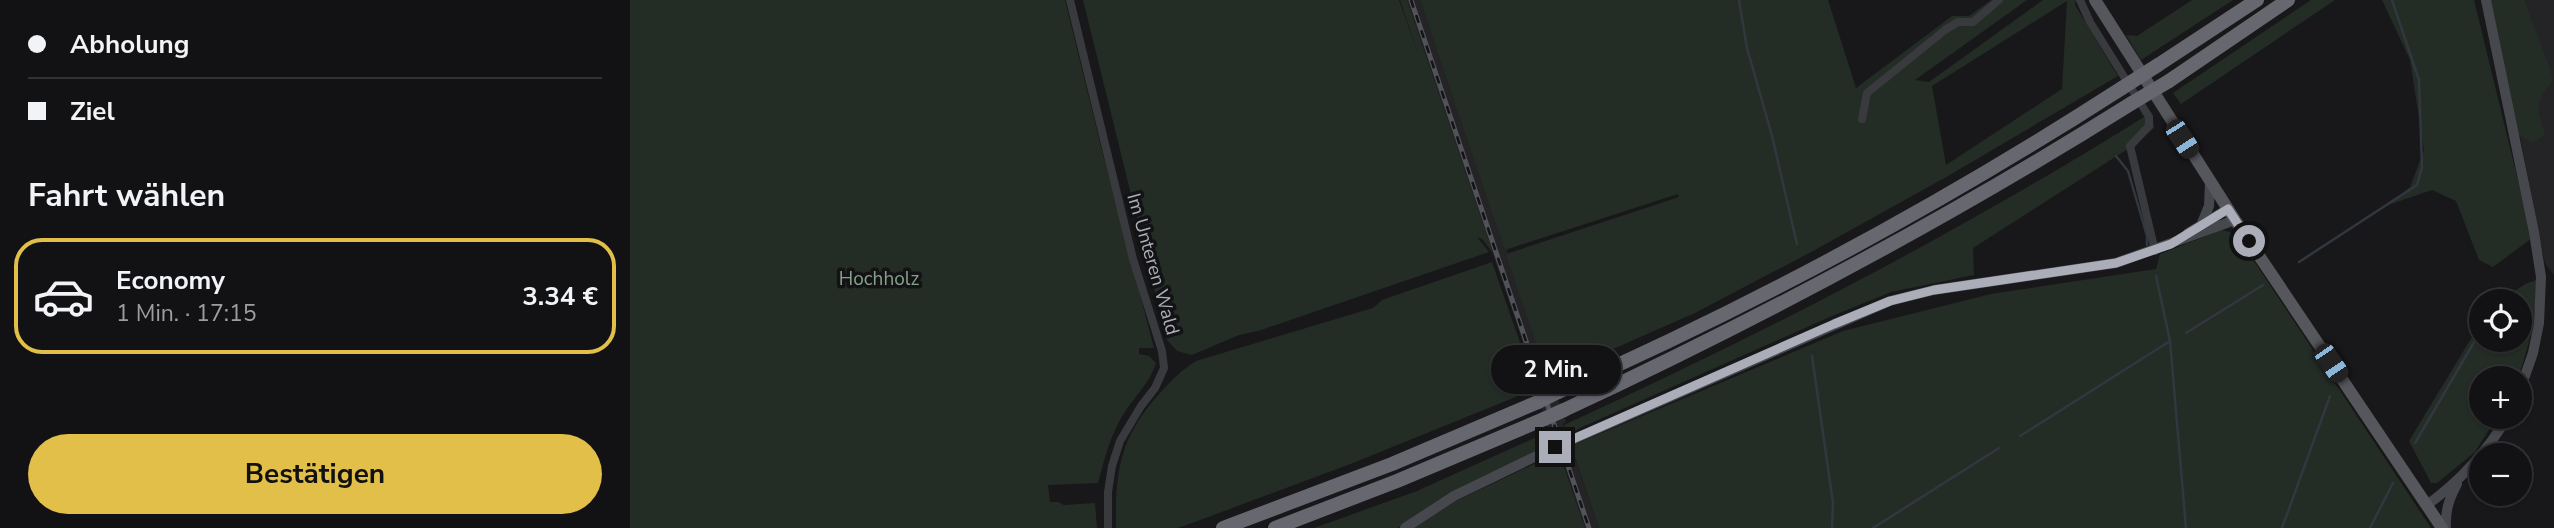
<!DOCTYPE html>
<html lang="de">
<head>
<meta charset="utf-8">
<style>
  body { margin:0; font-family:"Nunito Sans",sans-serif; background:#1b1b1d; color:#f1f3f6; height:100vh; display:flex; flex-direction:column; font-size:26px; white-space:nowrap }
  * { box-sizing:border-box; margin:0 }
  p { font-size:23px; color:#9c9ea0 }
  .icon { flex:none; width:38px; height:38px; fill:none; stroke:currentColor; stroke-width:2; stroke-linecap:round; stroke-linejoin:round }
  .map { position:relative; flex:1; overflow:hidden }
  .side { display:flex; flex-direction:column; background:#121214; width:630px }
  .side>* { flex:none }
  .top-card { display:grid; align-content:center; height:154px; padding:0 28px; background:#121214 }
  .controls { position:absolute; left:1839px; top:289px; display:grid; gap:14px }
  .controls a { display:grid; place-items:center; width:63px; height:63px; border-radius:50%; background:#121214; box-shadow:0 2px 5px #0004,0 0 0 2px #313234; font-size:35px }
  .end { position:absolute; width:32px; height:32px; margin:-16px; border:9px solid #abaeb8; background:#111; box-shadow:0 0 0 4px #111 }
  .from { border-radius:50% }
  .bubble { position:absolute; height:49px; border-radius:24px; background:#121214; box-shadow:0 2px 5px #0004,0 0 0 2px #313234; font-size:23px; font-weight:700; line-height:49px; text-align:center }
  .car { position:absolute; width:21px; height:42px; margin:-21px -10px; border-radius:9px; box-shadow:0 0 5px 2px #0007; background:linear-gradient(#222 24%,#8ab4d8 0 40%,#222 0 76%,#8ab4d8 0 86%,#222 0) }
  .top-card b { display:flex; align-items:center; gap:24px; height:66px; font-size:26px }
  .top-card b+b { border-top:2px solid #313234 }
  .top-card i { width:18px; height:18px; background:#f1f3f6 }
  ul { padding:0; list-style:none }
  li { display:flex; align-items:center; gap:21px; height:116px; margin:0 14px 10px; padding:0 14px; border:4px solid transparent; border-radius:28px }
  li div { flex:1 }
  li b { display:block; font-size:26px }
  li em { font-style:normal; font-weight:700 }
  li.current { border-color:#e1bf49 }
  li>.icon { width:63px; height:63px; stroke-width:1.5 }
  h2 { padding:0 28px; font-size:32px; line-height:84px }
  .action { display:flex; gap:14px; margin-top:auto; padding:14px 28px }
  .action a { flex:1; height:80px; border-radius:42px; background:#e1bf49; color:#111; font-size:28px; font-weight:700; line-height:80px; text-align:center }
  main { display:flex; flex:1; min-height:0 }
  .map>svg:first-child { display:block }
  .built { fill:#242427 }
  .green { fill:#242c26; fill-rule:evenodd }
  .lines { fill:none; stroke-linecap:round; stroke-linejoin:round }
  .stream { stroke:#31373f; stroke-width:2.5 }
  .street { stroke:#393a3e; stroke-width:8 }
  .secondary { stroke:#47484e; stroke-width:10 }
  .primary { stroke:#56565d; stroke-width:12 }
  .highway { stroke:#66676f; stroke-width:14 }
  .rail-casing { stroke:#525359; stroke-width:5 }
  .rail { stroke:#131315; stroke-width:2.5; stroke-dasharray:8; stroke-linecap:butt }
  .secondary-bridge { stroke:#47484e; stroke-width:10 }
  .highway-bridge { stroke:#66676f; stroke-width:14 }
  .route { stroke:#abaeb8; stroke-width:9 }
  .labels { text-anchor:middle; stroke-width:7; stroke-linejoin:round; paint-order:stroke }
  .street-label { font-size:19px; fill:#abaeb8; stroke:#131315 }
  .park-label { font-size:19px; fill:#84a18a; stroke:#131315 }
</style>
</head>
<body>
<main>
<section class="side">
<div class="top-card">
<b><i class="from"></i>Abholung</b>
<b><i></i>Ziel</b>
</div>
<h2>Fahrt wählen</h2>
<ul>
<li class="current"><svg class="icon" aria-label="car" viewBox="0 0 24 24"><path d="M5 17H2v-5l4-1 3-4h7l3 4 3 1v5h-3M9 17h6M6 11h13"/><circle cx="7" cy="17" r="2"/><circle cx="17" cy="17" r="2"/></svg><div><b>Economy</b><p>1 Min. · 17:15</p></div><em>3.34 €</em></li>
</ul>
<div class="action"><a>Bestätigen</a></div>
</section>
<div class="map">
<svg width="1924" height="528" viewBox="0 0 1924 528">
  <rect width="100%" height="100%" fill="#18181a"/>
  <path class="built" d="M777 0H790L877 251 919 381 922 380 928 399 936 422 933 424 937 435 940 434 942 440 944 445 941 447 969 528H955L930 452H926L923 442 926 440 922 429 918 428 905 388 908 387Z
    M1863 0H1924V275L1915 263Z"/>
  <path class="green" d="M0 0H435L471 147 524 348H509V354L519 356 526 363C519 385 501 400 490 420 479 440 474 461 468 483L418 485 420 502H428L434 505 465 503 467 528H0Z
    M453 0H769L788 54 770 0H777L863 253 852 239 847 237 859 252 628 331 609 335 562 355 547 351 537 340Z
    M790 0H1198L1226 88 1322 16H1339L1361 0H1397L1285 80 1299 82 1413 0H1446L1445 5 1488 76 1318 176 1183 251 1065 313 933 371 934 375 919 382 876 254 1049 197 1048 194 875 250ZM1437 1 1432 89 1316 165 1302 86Z
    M1562 0H1603L1511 60 1496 35 1507 36Z
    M1681 0H1705L1551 104 1543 93Z
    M1752 0H1844L1902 238 1863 267 1849 260 1826 201 1802 190 1758 205 1780 187 1794 150 1780 60Z
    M1861 0H1894L1920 68 1923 80C1903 105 1907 105 1915 135L1903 143 1887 134Z
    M1522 112 1524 128 1504 145 1343 248 1344 275 1261 292 1202 316 952 427 937 435 934 425C1135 333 1334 230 1522 112Z
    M1592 230 1604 233 1612 243 1801 528H969L941 446 1213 331 1361 294 1526 269 1530 254Z
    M862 262 905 386 888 396 723 463 554 526 547 528H486C485 470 490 437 530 393 542 380 551 370 566 361L743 308 752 300Z
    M1906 280C1906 319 1900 342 1888 378H1852V416L1867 417 1845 452 1807 483H1801L1779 441 1851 322 1852 340H1890V301H1871L1895 284Z
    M922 430 926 441 822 493 768 528H684L787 491Z
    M929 452 955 528H783L826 501Z"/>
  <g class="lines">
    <path class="stream" d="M1109 0 1117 48 1142 136 1167 244
      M1486 156 1498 171 1517 236V245
      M1669 262 1787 185 1792 167 1789 80 1762 0
      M1526 276 1540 341 1556 528
      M1556 333 1633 285
      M1182 356 1203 503 1202 528
      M1390 436 1540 341
      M1785 443 1850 332
      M1243 528 1369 448
      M1652 528 1700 396
      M1740 528 1763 483"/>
    <path class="street" d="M440 0 503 259 532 351 534 368 525 388 511 406 490 441 482 466 478 492V528
      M1450 0 1460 22 1519 117V126L1500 146 1525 251
      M1232 119 1237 93 1315 30 1328 22H1343L1369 0"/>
    <path class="secondary" d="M1856 0 1904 232 1911 277 1909 323 1903 353 1890 390
      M1572 223 1579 206 1580 182
      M1558 233 1598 209
      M944 439 1260 301 1304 290 1486 263 1605 220
      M1797 505C1830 481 1857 452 1878 416
      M775 528 824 496 923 448
      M1816 528C1815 511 1819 499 1827 484"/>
    <path class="primary" d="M1465 0 1605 220 1812 528"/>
    <path class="highway" d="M1528 65 1627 0
      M1539 81 1658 0
      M928 392C1123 306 1312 204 1492 88
      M934 410C1129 319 1319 218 1502 103
      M593 528 762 464 908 402
      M645 528 767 481 914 419"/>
    <defs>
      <path id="rail" d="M781 0 959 528"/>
    </defs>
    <use href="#rail" class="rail-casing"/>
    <use href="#rail" class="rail"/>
    <path class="secondary-bridge" d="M923 448 944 439"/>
    <path class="highway-bridge" d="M1492 88 1528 65
      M1502 103 1539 81
      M908 402 928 392
      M914 419 934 410"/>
  </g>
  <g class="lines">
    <path class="route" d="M925 447 1204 324 1260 301 1304 290 1486 263 1541 244 1598 209 1619 241"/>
  </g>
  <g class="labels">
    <g class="street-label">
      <text transform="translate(524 264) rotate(74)" y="7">Im Unteren Wald</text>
    </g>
    <g class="park-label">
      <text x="249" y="285">Hochholz</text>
    </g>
  </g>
</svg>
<div class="controls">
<a><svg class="icon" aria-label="locate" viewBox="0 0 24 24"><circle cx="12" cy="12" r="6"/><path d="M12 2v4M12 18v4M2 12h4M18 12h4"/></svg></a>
<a>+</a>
<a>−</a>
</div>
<i class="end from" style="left:1619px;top:241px"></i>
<i class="end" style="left:925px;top:447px"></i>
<div class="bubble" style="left:861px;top:345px;width:130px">2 Min.</div>
<i class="car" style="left:1552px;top:139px;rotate:147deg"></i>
<i class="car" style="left:1701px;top:363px;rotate:146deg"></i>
</div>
</main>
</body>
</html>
